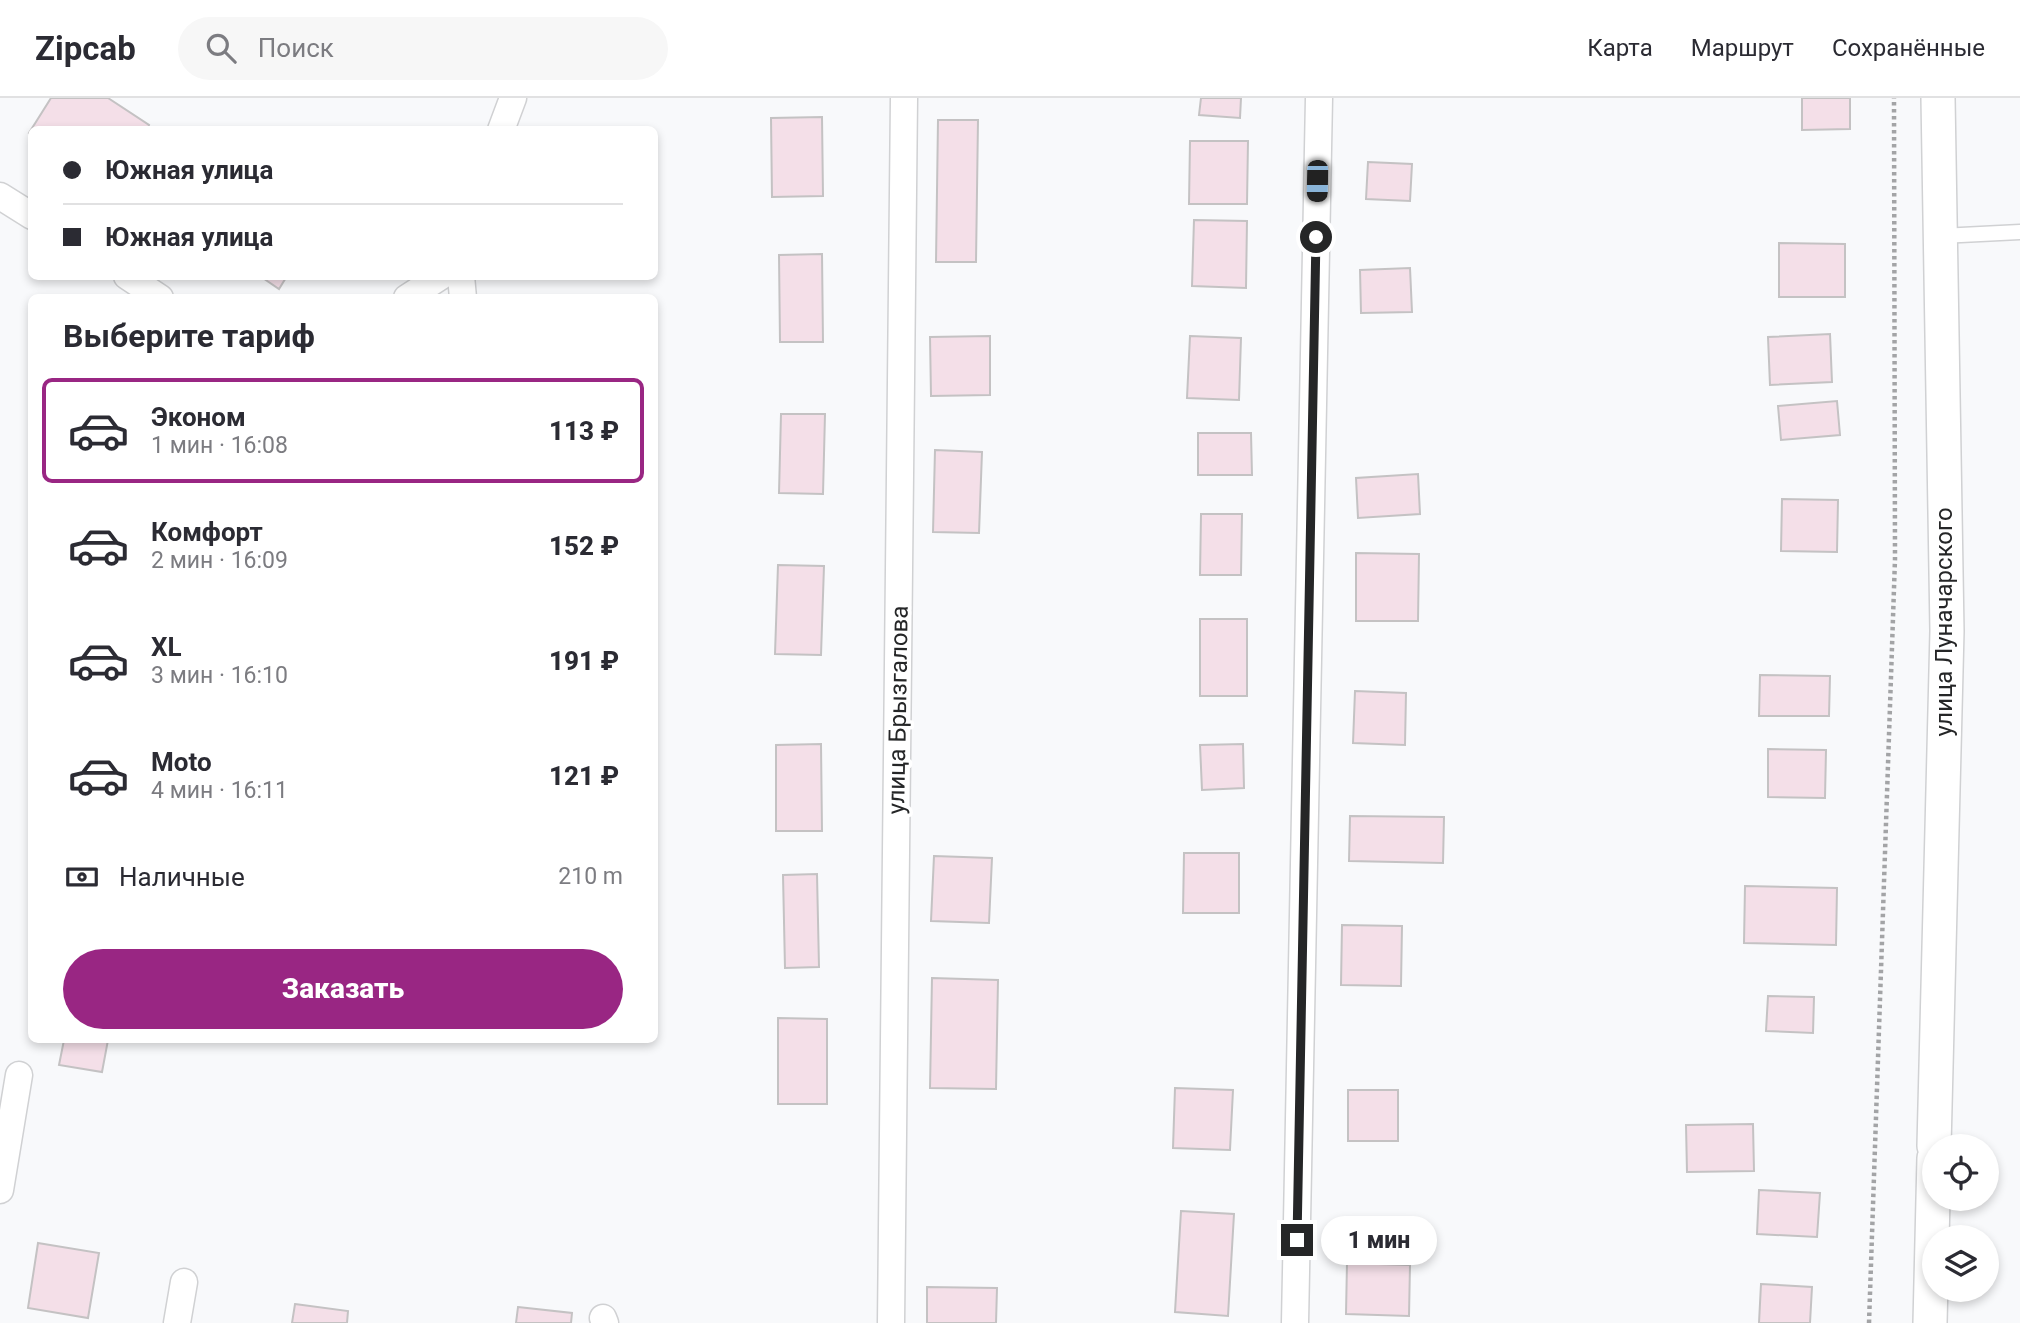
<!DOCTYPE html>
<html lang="ru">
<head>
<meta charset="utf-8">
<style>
  body { margin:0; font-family:Roboto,sans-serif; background:#f7f7f7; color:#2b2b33; height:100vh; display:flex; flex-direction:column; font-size:26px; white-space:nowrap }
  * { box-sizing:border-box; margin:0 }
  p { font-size:23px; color:#7c7c81 }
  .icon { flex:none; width:38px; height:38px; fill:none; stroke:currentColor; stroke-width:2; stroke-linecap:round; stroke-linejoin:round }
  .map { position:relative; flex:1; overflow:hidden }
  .side { position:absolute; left:28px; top:196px; width:630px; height:749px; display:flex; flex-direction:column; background:#fff; border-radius:10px; box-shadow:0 4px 10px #0003 }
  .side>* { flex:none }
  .guide { position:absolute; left:28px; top:28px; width:630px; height:154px; border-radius:10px; box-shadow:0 4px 10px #0003; display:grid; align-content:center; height:154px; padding:0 35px; background:#fff }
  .buttons { position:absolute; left:1922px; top:1036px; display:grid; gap:14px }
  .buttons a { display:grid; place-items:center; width:77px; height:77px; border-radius:50%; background:#fff; box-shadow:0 4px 10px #0003; font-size:35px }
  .end { position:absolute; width:32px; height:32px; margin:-16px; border:9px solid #252627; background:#fff; box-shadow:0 0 0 4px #fff }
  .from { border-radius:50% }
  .bubble { position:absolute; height:49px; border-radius:24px; background:#fff; box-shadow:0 4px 10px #0003; font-size:23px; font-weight:800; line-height:49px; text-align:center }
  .car { position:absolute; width:21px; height:42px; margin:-21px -10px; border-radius:9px; box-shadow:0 0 5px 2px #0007; background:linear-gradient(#222 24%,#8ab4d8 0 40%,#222 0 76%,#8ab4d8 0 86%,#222 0) }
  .guide b { display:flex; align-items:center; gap:24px; height:66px; font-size:26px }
  .guide b+b { border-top:2px solid #e1e1e2 }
  .guide i { width:18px; height:18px; background:#2b2b33 }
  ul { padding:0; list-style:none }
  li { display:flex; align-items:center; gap:21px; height:105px; margin:0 14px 10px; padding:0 21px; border:4px solid transparent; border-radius:10px }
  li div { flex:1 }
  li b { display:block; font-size:26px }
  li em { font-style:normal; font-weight:800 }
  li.on { border-color:#992683 }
  li>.icon { width:63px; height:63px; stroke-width:1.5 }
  h2 { padding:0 35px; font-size:32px; line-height:84px }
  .pay { display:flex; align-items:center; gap:18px; height:77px; padding:0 35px; font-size:26px }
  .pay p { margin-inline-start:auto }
  .button { display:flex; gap:14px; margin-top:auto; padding:14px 35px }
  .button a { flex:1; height:80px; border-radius:42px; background:#992683; color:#fff; font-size:28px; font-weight:800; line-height:80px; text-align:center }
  header { display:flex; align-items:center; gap:42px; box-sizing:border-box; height:98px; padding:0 35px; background:#fff; border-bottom:2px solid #e1e1e2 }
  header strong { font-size:33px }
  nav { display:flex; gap:38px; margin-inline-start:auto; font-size:24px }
  .search { width:490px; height:63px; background:#f7f7f7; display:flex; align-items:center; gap:18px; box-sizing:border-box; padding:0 24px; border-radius:38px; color:#7c7c81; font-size:26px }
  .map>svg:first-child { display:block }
  .building { fill:#f4dfe8; stroke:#c4c2c3; stroke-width:2 }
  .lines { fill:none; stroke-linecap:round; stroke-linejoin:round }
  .service-casing { stroke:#d0d1d3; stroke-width:17 }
  .minor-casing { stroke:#d0d1d3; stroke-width:29 }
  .tertiary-casing { stroke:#d0d1d3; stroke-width:36 }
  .path { stroke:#a3a4a6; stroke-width:4.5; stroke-dasharray:3.5 3.5; stroke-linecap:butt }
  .service { stroke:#fff; stroke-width:14 }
  .minor { stroke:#fff; stroke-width:26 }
  .tertiary { stroke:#fff; stroke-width:33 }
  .route { stroke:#252627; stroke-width:9 }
  .labels { text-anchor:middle; stroke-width:7; stroke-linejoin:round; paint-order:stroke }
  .street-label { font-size:24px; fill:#252627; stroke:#fff }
</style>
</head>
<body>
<header>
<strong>Zipcab</strong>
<div class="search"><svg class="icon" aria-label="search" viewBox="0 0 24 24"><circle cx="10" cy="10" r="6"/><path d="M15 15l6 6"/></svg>Поиск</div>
<nav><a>Карта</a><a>Маршрут</a><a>Сохранённые</a></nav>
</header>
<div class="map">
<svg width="2020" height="1225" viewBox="0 0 2020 1225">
  <rect width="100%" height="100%" fill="#f8f9fb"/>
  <path class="building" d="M51 0H108L149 27 147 32H32V37L29 35Z
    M1201 0H1241L1240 20 1199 17Z
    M1802 0H1850V31L1802 32Z
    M822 19 823 98 772 99 771 20Z
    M938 22H978L976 164H936Z
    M1190 43H1248L1247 106H1189Z
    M1368 64 1412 66 1410 103 1366 101Z
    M1194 122 1247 123 1246 190 1192 188Z
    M1779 145 1845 146V199H1779Z
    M822 156 823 244H780L779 157Z
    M1410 170 1412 214 1361 215 1360 172Z
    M260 178H287L279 191Z
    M537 198H606V200H537Z
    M1830 236 1832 284 1770 287 1768 239Z
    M990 238V297L931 298 930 239Z
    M1190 238 1241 240 1239 302 1187 300Z
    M1837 303 1840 337 1781 342 1778 308Z
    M781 316H825L823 396 779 395Z
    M1198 335H1251L1252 377H1198Z
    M935 352 982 354 979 435 933 434Z
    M1418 376 1420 416 1358 420 1356 380Z
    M1782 401 1838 402 1837 454 1781 453Z
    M1201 416H1242L1241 477H1200Z
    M1356 455 1419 456 1418 523H1356Z
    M778 467 824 468 821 557 775 556Z
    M1200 521H1247V598H1200Z
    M1760 577 1830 578 1829 618H1759Z
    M1355 593 1406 595 1405 647 1353 645Z
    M821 646 822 733H776V647Z
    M1243 646 1244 690 1202 692 1200 647Z
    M1768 651 1826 652 1825 700 1768 699Z
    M1350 718 1444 719 1443 765 1349 763Z
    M1184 755H1239V815H1183Z
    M934 758 992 760 989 825 931 823Z
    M817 776 819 869 785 870 783 777Z
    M1745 788 1837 790 1836 847 1744 845Z
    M1342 827 1402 828 1401 888 1341 887Z
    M932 880 998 882 996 991 930 990Z
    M1768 898 1814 899 1813 935 1766 933Z
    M778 920 827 921V1006H778Z
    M64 942H108L102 974 59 967Z
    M559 942H624L559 943Z
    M1175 990 1233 992 1230 1052 1173 1050Z
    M1348 992H1398V1043H1348Z
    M1753 1026 1754 1073 1687 1074 1686 1027Z
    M1759 1092 1820 1095 1817 1139 1757 1136Z
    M1181 1113 1234 1116 1228 1218 1175 1214Z
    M38 1145 99 1155 88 1220 28 1210Z
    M1347 1165 1410 1167 1409 1218 1346 1216Z
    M1761 1186 1812 1189 1810 1225H1759Z
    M927 1189 997 1190 996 1225H927Z
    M295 1206 348 1213 347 1225H292Z
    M518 1209 572 1215 571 1225H516Z"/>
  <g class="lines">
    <defs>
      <path id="service" d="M1941 138 2020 134"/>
      <path id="minor" d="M501 32 513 0
        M0 98 32 118
        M127 178 160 200
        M461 178 463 200
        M407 200 441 178
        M0 1092 19 977
        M603 1220 605 1225
        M177 1225 184 1184
        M891 1225 904 0
        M1295 1225 1319 0"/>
      <path id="tertiary" d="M1934 1048 1947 533 1938 0
        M1930 1225 1934 1060"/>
    </defs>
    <use href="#service" class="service-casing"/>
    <use href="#minor" class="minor-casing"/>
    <use href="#tertiary" class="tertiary-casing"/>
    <path class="path" d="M1869 1225 1895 461 1894 0"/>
    <use href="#service" class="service"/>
    <use href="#minor" class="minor"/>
    <use href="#tertiary" class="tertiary"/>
  </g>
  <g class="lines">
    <path class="route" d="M1297 1142 1316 139"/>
  </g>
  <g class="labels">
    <g class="street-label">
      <text transform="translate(1944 524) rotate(-90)" y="8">улица Луначарского</text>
      <text transform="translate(898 612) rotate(-89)" y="8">улица Брызгалова</text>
    </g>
  </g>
</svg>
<div class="buttons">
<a><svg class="icon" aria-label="locate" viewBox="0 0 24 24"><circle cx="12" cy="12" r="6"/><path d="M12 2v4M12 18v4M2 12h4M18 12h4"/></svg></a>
<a><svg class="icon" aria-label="layers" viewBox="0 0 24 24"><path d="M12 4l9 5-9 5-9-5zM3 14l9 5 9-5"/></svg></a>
</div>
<i class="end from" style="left:1316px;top:139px"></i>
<i class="end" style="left:1297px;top:1142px"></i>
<div class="bubble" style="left:1321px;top:1118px;width:116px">1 мин</div>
<i class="car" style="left:1317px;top:83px;rotate:181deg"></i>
<div class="guide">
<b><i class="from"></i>Южная улица</b>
<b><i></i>Южная улица</b>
</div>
<section class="side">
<h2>Выберите тариф</h2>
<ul>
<li class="on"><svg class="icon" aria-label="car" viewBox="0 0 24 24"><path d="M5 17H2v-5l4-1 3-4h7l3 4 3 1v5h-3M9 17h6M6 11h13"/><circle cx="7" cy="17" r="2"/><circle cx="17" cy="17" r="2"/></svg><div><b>Эконом</b><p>1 мин · 16:08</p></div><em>113 ₽</em></li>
<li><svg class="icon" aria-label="car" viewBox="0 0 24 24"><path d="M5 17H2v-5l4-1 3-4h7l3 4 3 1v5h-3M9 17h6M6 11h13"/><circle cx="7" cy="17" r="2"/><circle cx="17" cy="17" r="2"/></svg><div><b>Комфорт</b><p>2 мин · 16:09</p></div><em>152 ₽</em></li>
<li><svg class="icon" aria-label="car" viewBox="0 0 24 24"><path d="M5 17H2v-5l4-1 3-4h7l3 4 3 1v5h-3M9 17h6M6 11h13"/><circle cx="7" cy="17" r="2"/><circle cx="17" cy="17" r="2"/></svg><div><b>XL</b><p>3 мин · 16:10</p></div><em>191 ₽</em></li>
<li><svg class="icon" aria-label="car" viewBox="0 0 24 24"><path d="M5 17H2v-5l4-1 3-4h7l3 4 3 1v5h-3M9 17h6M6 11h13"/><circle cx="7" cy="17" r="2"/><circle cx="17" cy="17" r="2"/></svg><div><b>Moto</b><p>4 мин · 16:11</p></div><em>121 ₽</em></li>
</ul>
<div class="pay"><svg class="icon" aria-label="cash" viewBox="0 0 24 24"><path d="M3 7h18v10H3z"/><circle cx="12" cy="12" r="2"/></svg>Наличные<p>210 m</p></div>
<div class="button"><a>Заказать</a></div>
</section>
</div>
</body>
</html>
